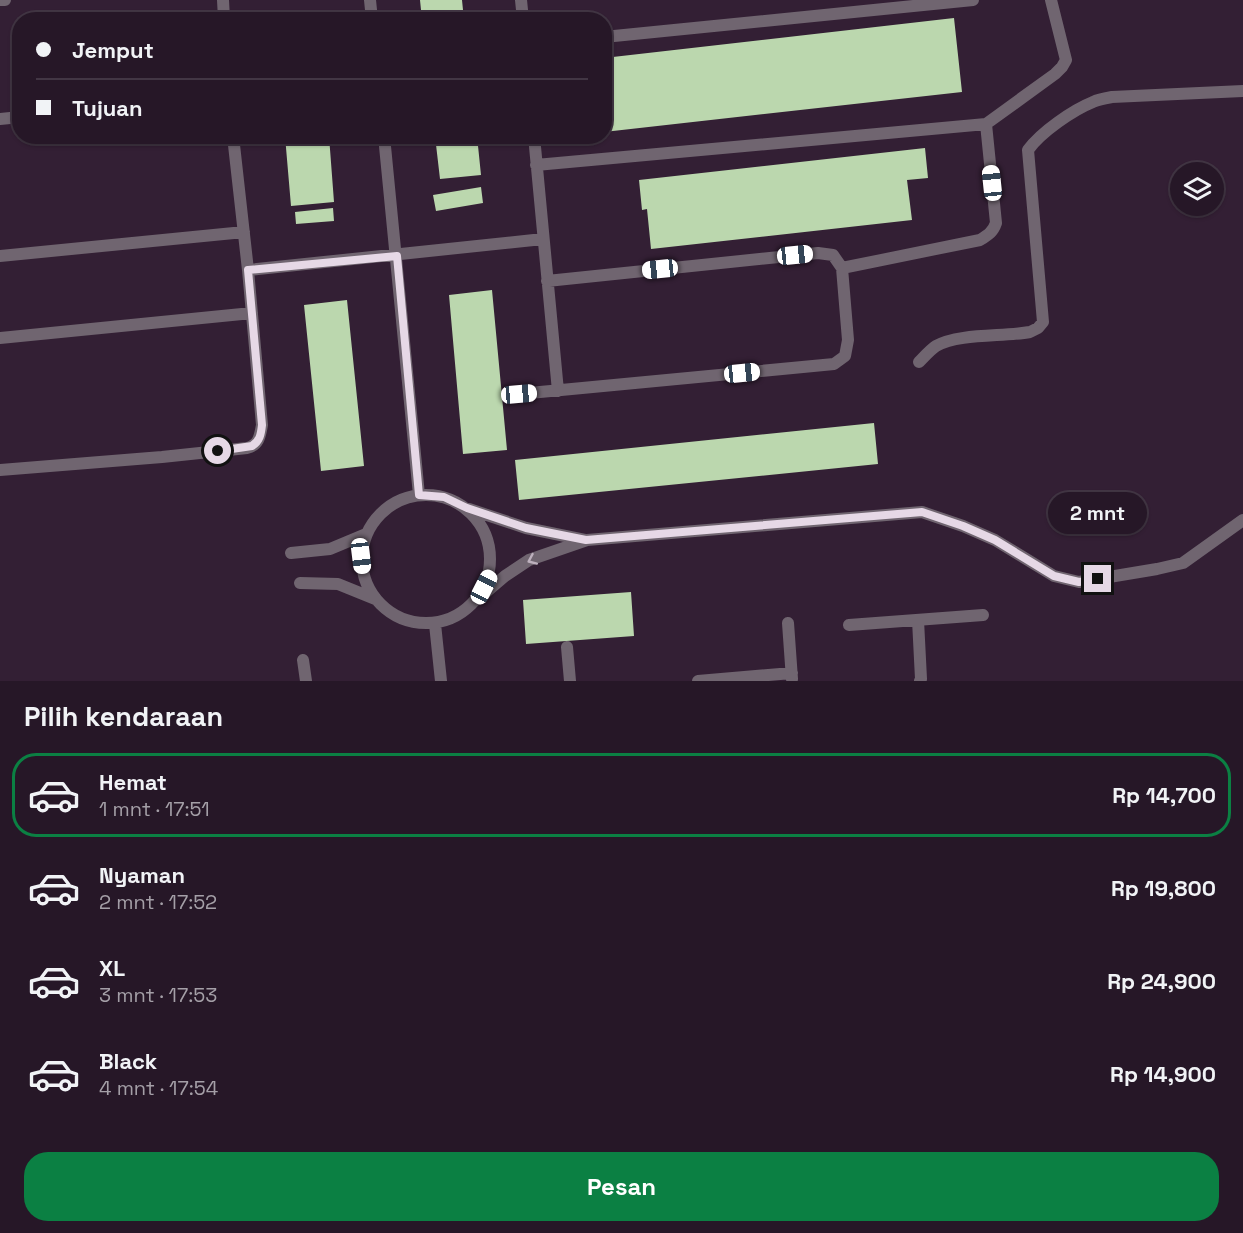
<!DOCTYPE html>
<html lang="id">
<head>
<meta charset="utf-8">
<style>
  body { margin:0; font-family:"Space Grotesk",sans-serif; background:#322433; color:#f1f3f6; height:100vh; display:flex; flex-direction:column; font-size:22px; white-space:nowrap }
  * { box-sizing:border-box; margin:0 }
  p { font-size:20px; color:#a49fa7 }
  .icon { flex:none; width:33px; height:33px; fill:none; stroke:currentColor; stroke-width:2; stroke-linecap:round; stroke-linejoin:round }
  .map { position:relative; height:681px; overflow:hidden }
  .details { display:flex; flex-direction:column; background:#261727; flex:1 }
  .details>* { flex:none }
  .top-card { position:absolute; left:12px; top:12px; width:600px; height:132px; border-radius:24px; box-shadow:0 2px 4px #0004,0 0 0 2px #423644; display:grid; align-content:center; height:132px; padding:0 24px; background:#261727 }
  .fabs { position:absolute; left:1170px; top:162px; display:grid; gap:12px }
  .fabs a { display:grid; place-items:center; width:54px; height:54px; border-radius:50%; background:#261727; box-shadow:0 2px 4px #0004,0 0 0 2px #423644; font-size:30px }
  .end { position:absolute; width:27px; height:27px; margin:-14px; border:8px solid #e6d8e6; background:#111; box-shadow:0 0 0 3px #111 }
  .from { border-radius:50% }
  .bubble { position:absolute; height:42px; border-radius:21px; background:#261727; box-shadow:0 2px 4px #0004,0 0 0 2px #423644; font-size:20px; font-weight:600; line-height:42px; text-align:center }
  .car { position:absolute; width:18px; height:36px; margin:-18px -9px; border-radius:8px; box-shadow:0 0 4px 2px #0007; background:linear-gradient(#fff 24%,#345 0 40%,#fff 0 76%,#345 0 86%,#fff 0) }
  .top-card b { display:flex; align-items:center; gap:21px; height:57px; font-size:22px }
  .top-card b+b { border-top:2px solid #423644 }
  .top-card i { width:15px; height:15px; background:#f1f3f6 }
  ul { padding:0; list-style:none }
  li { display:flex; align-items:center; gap:18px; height:84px; margin:0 12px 9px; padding:0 12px; border:3px solid transparent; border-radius:24px }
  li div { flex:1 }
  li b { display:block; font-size:22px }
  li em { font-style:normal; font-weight:600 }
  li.current { border-color:#0b8043 }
  li>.icon { width:54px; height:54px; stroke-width:1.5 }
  h2 { padding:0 24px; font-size:27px; line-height:72px }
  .action { display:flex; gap:12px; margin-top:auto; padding:12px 24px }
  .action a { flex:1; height:69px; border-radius:24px; background:#0b8043; color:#fff; font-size:24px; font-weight:600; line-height:69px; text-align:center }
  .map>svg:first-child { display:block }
  .building { fill:#bbd7ae }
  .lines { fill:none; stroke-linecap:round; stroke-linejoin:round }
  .street { stroke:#706570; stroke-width:12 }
  .oneway { stroke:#bdb0bd }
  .route { stroke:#e6d8e6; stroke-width:8 }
</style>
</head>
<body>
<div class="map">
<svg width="1243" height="681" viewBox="0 0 1243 681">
  <rect width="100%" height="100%" fill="#331f34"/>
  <path class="building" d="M420 0H462L464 20H422Z
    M318 13V20H275V17Z
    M954 18 962 92 604 132V58Z
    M285 136H329L334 202 291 206Z
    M435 136H477L481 175 440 179Z
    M925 148 928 178 907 180 912 220 651 249 647 209 642 210 639 180Z
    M481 187 483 203 436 211 433 195Z
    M333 208 334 221 296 224 295 212Z
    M492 290 507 450 463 454 449 295Z
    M347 300 364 466 321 471 304 305Z
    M874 423 878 464 519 500 515 460Z
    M631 592 634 636 526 644 523 600Z"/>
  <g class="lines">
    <path class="street" d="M0 0H5
      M223 0 224 19
      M370 0 372 20
      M521 0 523 20
      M604 37 973 0
      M0 119 20 117
      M384 136 419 495
      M534 136 558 391
      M536 165 986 124 1055 74 1062 67 1066 60 1051 0
      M0 256 244 232
      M842 268 980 240C988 235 993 232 996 223L986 124
      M248 270 543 239
      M0 338 252 313
      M919 362C924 357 930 350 936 346 959 333 1003 337 1030 332L1038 328 1043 322 1028 150C1041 132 1073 110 1093 102 1099 99 1106 98 1112 97L1243 91
      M519 394 834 364 845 356 848 340 842 268 833 255 818 253 547 281
      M0 470 162 457 247 448C259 445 260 436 262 425L248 270 233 136
      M362 559a64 64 0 1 1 128 0a64 64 0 1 1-128 0Z
      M469 509 526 528 585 540
      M291 553 330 549 366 534
      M300 583 338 584 375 599
      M478 599 505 576 529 560 587 540 922 512 963 526 995 540 1054 576 1079 582 1157 569 1183 563 1243 520
      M918 620 921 679 920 681
      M788 623 792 679
      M435 624 441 681
      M849 625 983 615
      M567 647 570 681
      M303 660 306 681
      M698 681 792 673"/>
  </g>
  <defs><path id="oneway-chevron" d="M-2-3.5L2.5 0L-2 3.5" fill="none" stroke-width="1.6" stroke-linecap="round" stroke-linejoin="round" transform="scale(1.5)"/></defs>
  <use class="oneway" href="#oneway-chevron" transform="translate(532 560) rotate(156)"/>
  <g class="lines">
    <path class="route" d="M218 451 252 446C260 441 261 434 262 425L248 270 397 256 419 495 444 497 467 508 526 528 586 540 922 512 963 526 995 540 1054 576 1079 582 1098 579"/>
  </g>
</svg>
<div class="fabs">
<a><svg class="icon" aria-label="layers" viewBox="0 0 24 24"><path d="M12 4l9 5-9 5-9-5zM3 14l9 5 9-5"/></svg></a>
</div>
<i class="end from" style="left:218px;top:451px"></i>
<i class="end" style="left:1098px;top:579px"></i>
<div class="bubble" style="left:1048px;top:492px;width:99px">2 mnt</div>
<i class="car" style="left:992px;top:183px;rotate:354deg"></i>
<i class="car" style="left:795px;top:255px;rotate:84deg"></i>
<i class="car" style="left:660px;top:269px;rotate:264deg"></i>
<i class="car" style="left:742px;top:373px;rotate:84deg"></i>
<i class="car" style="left:519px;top:394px;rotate:85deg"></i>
<i class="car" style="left:361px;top:556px;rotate:173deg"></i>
<i class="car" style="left:484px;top:587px;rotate:27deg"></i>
<div class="top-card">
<b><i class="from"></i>Jemput</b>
<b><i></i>Tujuan</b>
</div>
</div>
<section class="details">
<h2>Pilih kendaraan</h2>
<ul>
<li class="current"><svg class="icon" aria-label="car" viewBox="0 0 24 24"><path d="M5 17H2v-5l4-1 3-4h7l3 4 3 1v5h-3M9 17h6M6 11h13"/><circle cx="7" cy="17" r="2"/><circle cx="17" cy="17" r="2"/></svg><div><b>Hemat</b><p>1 mnt · 17:51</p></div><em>Rp 14,700</em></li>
<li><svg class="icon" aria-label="car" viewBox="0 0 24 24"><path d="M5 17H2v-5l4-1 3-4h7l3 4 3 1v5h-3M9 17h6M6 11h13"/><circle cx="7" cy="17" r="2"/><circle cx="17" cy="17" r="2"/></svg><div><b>Nyaman</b><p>2 mnt · 17:52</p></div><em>Rp 19,800</em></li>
<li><svg class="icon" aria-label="car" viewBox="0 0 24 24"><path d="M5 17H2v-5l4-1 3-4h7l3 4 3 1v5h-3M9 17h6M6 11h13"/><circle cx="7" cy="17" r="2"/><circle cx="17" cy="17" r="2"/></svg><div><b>XL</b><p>3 mnt · 17:53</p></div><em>Rp 24,900</em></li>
<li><svg class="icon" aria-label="car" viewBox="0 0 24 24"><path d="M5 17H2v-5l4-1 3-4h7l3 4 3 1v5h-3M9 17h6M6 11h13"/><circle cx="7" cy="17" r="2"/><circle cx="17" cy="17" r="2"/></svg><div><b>Black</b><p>4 mnt · 17:54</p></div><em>Rp 14,900</em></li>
</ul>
<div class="action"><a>Pesan</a></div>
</section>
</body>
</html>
